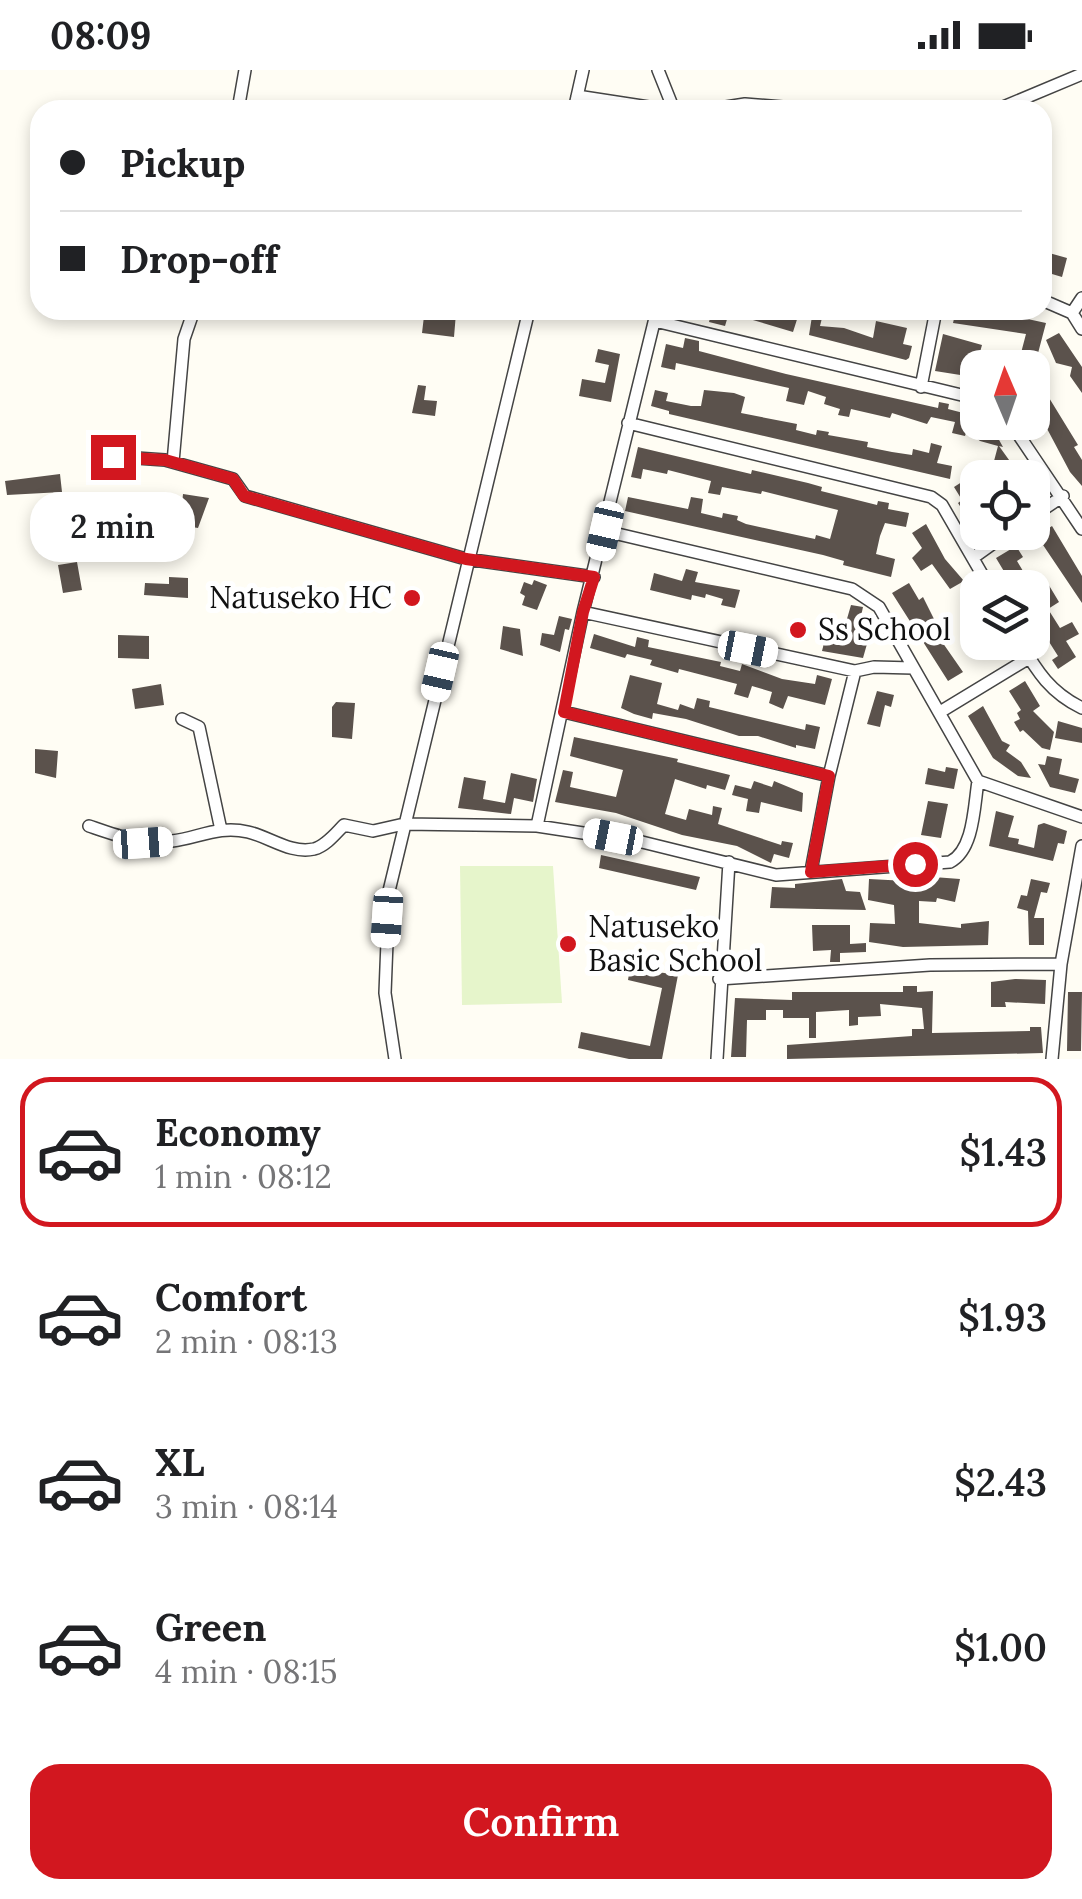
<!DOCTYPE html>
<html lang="en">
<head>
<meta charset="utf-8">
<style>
  body { margin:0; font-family:Lora,serif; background:#f6f6f6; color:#202124; height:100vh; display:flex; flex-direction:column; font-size:38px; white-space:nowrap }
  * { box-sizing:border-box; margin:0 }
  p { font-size:32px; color:#757577 }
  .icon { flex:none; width:55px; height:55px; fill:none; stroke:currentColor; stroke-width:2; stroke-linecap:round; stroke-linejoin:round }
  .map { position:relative; height:989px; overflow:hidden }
  .sheet { display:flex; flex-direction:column; background:#fff; flex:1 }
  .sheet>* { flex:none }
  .guide { position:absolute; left:30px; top:30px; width:1022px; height:220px; border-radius:30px; box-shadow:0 5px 15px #0003; display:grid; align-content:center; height:220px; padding:0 30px; background:#fff }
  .needle { width:65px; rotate:358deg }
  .tools { position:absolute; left:960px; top:280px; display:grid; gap:20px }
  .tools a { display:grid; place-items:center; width:90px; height:90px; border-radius:20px; background:#fff; box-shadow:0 5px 15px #0003; font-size:50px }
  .end { position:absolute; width:45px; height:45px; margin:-22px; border:12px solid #d2171f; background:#fff; box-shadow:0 0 0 5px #fff }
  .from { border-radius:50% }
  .bubble { position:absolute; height:70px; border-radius:30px; background:#fff; box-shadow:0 5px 15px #0003; font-size:32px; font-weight:600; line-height:70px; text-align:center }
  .car { position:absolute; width:30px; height:60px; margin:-30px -15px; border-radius:12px; box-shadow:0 0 8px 2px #0007; background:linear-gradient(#fff 24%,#345 0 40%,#fff 0 76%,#345 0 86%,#fff 0) }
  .guide b { display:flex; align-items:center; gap:35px; height:95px; font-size:38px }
  .guide b+b { border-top:2px solid #e0e0e0 }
  .guide i { width:25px; height:25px; background:#202124 }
  ul { padding:18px 0 0; list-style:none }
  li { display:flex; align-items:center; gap:30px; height:150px; margin:0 20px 15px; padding:0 10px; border:5px solid transparent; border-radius:30px }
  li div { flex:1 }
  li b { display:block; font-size:38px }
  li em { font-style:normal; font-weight:600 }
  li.active { border-color:#d2171f }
  li>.icon { width:90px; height:90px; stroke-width:1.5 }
  .button { display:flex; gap:20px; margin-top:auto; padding:20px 30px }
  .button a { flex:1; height:115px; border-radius:30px; background:#d2171f; color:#fff; font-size:40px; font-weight:600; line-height:115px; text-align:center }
  .status { display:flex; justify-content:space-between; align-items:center; height:70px; padding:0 50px; background:#fff; direction:ltr }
  .status svg { height:28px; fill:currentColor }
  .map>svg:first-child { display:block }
  .pitch { fill:#e6f5cb }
  .building { fill:#5b524c }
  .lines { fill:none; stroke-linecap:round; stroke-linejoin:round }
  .minor-casing { stroke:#444; stroke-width:14 }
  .minor { stroke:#fff; stroke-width:11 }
  .route { stroke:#d2171f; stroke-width:12 }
  .poi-dot { fill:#d2171f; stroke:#fff; stroke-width:4 }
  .labels { text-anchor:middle; stroke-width:10; stroke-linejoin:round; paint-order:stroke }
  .poi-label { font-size:30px; fill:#111; stroke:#fff; text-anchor:start }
</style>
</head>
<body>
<div class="status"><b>08:09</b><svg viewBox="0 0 49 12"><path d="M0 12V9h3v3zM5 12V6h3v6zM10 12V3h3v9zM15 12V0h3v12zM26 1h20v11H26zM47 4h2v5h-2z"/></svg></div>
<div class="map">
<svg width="1082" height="989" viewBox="0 0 1082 989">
  <rect width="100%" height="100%" fill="#fffdf4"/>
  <path class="pitch" d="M460 796H553L562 933 462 935Z"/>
  <path class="building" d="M1042 181 1067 188 1062 207 1042 201Z
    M433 240 456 243 454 267 422 263 424 246 432 247Z
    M712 240H800L793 262 746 248 728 246 725 256 709 252Z
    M813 240H824L820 256 844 258 873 268 876 251 907 258 903 274 912 276 909 288 906 290 809 265Z
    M956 240 994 245 995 242 1046 253 1037 287 1021 283 1026 264 953 253Z
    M1059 263 1082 297V323L1070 306 1072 297 1056 293 1046 270Z
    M943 264 982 275 973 307 935 301Z
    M685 268 699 271V281L786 304 938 338 939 332 949 334 948 339 971 345 969 352H981L993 359 1003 377 999 376 1022 408H1006L994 391 998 376 980 371 967 360 965 366 952 363 955 352 931 347 927 354 892 343 890 348 851 339 849 347 838 345 840 339 824 334 826 327 808 321 804 335 786 331 789 318 676 293 675 300 661 297 666 274 683 278Z
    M598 279 620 284 611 332 579 326 582 309 605 313 609 295 595 292Z
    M418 315 426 316 424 330 437 331 435 346 412 343Z
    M1043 318 1078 375 1074 377 1082 390V416L1070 402 1044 353 1032 345V325Z
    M655 320 668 323 666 331 691 336H701L704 320 734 323 745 327 741 343 797 354 796 360 816 365 817 360 829 362 828 365 868 372 867 377 892 382 912 385 913 379 929 383 931 373 942 376 937 393 952 396 950 409 669 344V341L651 336Z
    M638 377 751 404 752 400 808 413 822 417 821 421 877 435 878 431 889 433 888 439 909 443 906 457 885 453 880 466 876 484 895 489 891 507 843 495 844 491 823 485 625 441 628 427 688 439 691 427 703 429 701 443 722 448 723 443 738 446 737 450 746 454 815 469 816 465 830 469 838 440 762 421 761 424 722 417 720 425 708 423 711 411 668 400 667 404 643 399 641 409 631 407Z
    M60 404 62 422 7 425 5 411Z
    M968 408 978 422V464L958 433 962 430 954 417Z
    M183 424 209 428 198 458 180 455Z
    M134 426 147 428 144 447 117 443 120 427 133 430Z
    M926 454 945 489 964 511 950 519 932 494 921 501 912 488 922 478 912 463Z
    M1052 456 1082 506V533L1037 466Z
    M1016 476 1023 487 1017 491 1032 516 1044 507 1059 532 1048 539 1060 558 1072 552 1079 564 1066 571 1076 587 1058 599 1052 590 1058 586 1032 545V518H1014L996 488Z
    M77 492 82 520 63 523 58 495Z
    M686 499 698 502 695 512 740 520 735 538 721 535 723 529 706 524 705 528 692 525 691 530 650 520 654 503 682 511Z
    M169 507 188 508V528L144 525 145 513 169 514Z
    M534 510 547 515 537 540 522 535 525 526 520 523 524 512 532 515Z
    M909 513 919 530 923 527 936 553 931 556 963 602 948 611 892 523Z
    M851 535 863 537 855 574 877 553 884 565 880 569 871 560 863 588 822 581 825 569 840 573Z
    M559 546 572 549 569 560 565 559 560 582 540 575 542 563 554 565Z
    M503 556 520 559 523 586 500 579Z
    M594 564 635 577 637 567 649 570 648 577 721 592 720 596 740 601 742 594 782 609 815 614 817 605 832 609 825 635 788 626 783 639 769 633 772 622 752 616 748 628 734 624 737 614 679 599 678 603 650 595 652 590 627 584 625 588 590 578Z
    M118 565 149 566V589L118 588Z
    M630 605 662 613 657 634 678 640 680 634 694 639 697 628 710 631 709 637 805 660 806 654 820 657 815 679 796 675V678L758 666H739L686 649 653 643 652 649 634 644 621 638Z
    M1025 611 1040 636 1033 641 1054 662 1050 680 1042 678 1023 660 1020 662 1014 652 1020 649 1017 643 1021 640 1009 621Z
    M161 614 164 635 135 639 132 619Z
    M877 621 894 625 891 637 885 635 880 657 867 654Z
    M336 632 355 633 352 669 332 667V637Z
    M983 636 1002 671 1010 675 1006 681 1021 692 1031 708 1018 706 993 688 968 646Z
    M1058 651 1082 658V673L1055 668Z
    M574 667 678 689 677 692 730 705 725 720 707 715 706 719 675 709 665 744 686 750 689 739 712 745 713 736 722 738 718 754 781 775 782 771 793 773 789 788 774 784 771 793 737 776 682 765 616 743 555 732 563 700 573 702 570 717 616 727 623 700 570 686Z
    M35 679 58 681 56 708 35 703Z
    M1047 686 1062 689 1059 704 1079 709 1075 723 1050 717 1038 694 1045 695Z
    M946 697 958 699 954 719 925 714 928 698 945 702Z
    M511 703 537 709 533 732 514 728 511 744 458 738 464 707 486 711 483 729 505 733Z
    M754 711 772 717 774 711 803 723 802 742 761 732 759 743 746 741 748 729 732 725 735 715 751 719Z
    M928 731 948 734 941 768 921 765Z
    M996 741 1014 746 1008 767 1019 769 1018 774 1034 778 1038 755 1044 753 1067 761 1064 774 1058 773 1053 791 989 776Z
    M601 785 700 807 696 820 599 798Z
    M907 805 960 809 955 832 937 828 936 832 919 831V853L961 858V854L989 851 988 875 903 877 869 872 870 853 895 854 894 835 868 830 869 809 907 811Z
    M842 809 846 821 860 822 866 840 770 838 772 817 795 818V814Z
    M1031 809 1050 813 1047 823 1041 822 1034 848H1044V875H1029L1028 841 1017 838 1021 825 1027 826Z
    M812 855H850V874L866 873V882L840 883V892H830L831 880 813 881Z
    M630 898 678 905 662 989H629L578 978 581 962 650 976 662 918 628 910Z
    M1015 909 1046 910 1045 934 1005 932 1006 937H991V912Z
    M903 916H917V922L933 921 932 963 1030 961V957H1041L1043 983 787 989V975L912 966V959H924L922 938 880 934 881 946 858 947V955L849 956V940L816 942V968H809V948H783V940H766V950H747L746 987H731L735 928 792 930V922H903Z
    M1068 922H1082L1081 981H1067Z"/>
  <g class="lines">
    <defs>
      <path id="minor" d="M658 0 674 40
        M577 26 668 40
        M238 40 245 0
        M574 40 583 0
        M707 40 745 34 819 40
        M996 40 1082 4
        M1042 230 1072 243 1082 259
        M1072 243 1082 228
        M655 251 978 329
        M921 317 936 240
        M1010 352 1082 459
        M628 353 931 427 942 435 990 518
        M93 385 165 390 233 409 245 426 466 489 594 507
        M173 392 184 269 194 240
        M1032 447 1063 426
        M605 461 852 519 879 537 978 711 1082 747
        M974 487 1009 462
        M583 542 855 601 874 597 913 598
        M1020 572C1037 602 1051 623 1082 638
        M564 642 829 706
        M940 642 1029 588
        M182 649 199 657 221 760
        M89 756C118 766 141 775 172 771 198 768 219 755 248 762 270 767 290 784 314 779 326 776 336 763 344 755L373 761 404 754 537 756 642 772 776 805 950 792C974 780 974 736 978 711
        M537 756 583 542 657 240
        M811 801 829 706 855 601
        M719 909 930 895 1061 894
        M395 989 385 923 389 821 529 240
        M717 989 729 792
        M1052 989 1061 894 1082 776"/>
    </defs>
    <use href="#minor" class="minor-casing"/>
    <use href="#minor" class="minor"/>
  </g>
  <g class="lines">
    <path class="route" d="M113 387 165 390 233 409 244 426 466 489 594 507 583 542 564 642 829 706 811 802 915 794"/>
  </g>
  <g class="poi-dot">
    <circle cx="412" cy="528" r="10"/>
    <circle cx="798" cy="560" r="10"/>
    <circle cx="568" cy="874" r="10"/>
  </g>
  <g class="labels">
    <g class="poi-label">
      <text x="392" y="538" text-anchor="end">Natuseko HC</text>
      <text x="818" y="570">Ss School</text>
      <text x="588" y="867">Natuseko<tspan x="588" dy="34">Basic School</tspan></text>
    </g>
  </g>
</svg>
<div class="tools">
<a><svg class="needle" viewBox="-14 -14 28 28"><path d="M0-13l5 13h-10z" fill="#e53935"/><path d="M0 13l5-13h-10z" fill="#757577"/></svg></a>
<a><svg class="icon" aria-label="locate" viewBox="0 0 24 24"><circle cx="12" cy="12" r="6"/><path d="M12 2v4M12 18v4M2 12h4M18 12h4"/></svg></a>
<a><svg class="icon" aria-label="layers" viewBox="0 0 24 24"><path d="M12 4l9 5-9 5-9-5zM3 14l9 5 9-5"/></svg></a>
</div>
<i class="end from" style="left:915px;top:794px"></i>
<i class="end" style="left:113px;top:387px"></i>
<div class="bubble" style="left:30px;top:422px;width:165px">2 min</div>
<i class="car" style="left:605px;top:461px;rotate:193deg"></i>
<i class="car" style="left:748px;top:579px;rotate:101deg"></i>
<i class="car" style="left:440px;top:602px;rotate:193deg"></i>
<i class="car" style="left:613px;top:767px;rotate:281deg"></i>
<i class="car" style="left:143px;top:773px;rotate:86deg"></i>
<i class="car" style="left:387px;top:848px;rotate:184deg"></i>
<div class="guide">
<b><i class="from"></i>Pickup</b>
<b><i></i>Drop-off</b>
</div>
</div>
<section class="sheet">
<ul>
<li class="active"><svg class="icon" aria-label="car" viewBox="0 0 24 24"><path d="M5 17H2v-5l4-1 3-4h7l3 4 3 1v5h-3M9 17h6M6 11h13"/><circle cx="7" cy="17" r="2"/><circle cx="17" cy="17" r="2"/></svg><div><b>Economy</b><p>1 min · 08:12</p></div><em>$1.43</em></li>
<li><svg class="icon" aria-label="car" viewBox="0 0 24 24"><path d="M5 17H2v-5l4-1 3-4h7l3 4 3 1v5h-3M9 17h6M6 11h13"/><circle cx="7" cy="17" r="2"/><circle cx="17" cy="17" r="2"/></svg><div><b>Comfort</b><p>2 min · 08:13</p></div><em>$1.93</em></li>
<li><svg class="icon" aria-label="car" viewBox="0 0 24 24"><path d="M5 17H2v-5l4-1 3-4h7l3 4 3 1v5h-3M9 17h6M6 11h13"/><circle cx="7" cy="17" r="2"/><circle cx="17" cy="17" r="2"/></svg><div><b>XL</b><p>3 min · 08:14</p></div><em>$2.43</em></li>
<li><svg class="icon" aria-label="car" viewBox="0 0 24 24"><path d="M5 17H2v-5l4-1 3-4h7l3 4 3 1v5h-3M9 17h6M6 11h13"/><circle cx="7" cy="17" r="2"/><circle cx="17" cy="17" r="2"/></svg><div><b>Green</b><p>4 min · 08:15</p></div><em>$1.00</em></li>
</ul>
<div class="button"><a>Confirm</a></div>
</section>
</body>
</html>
